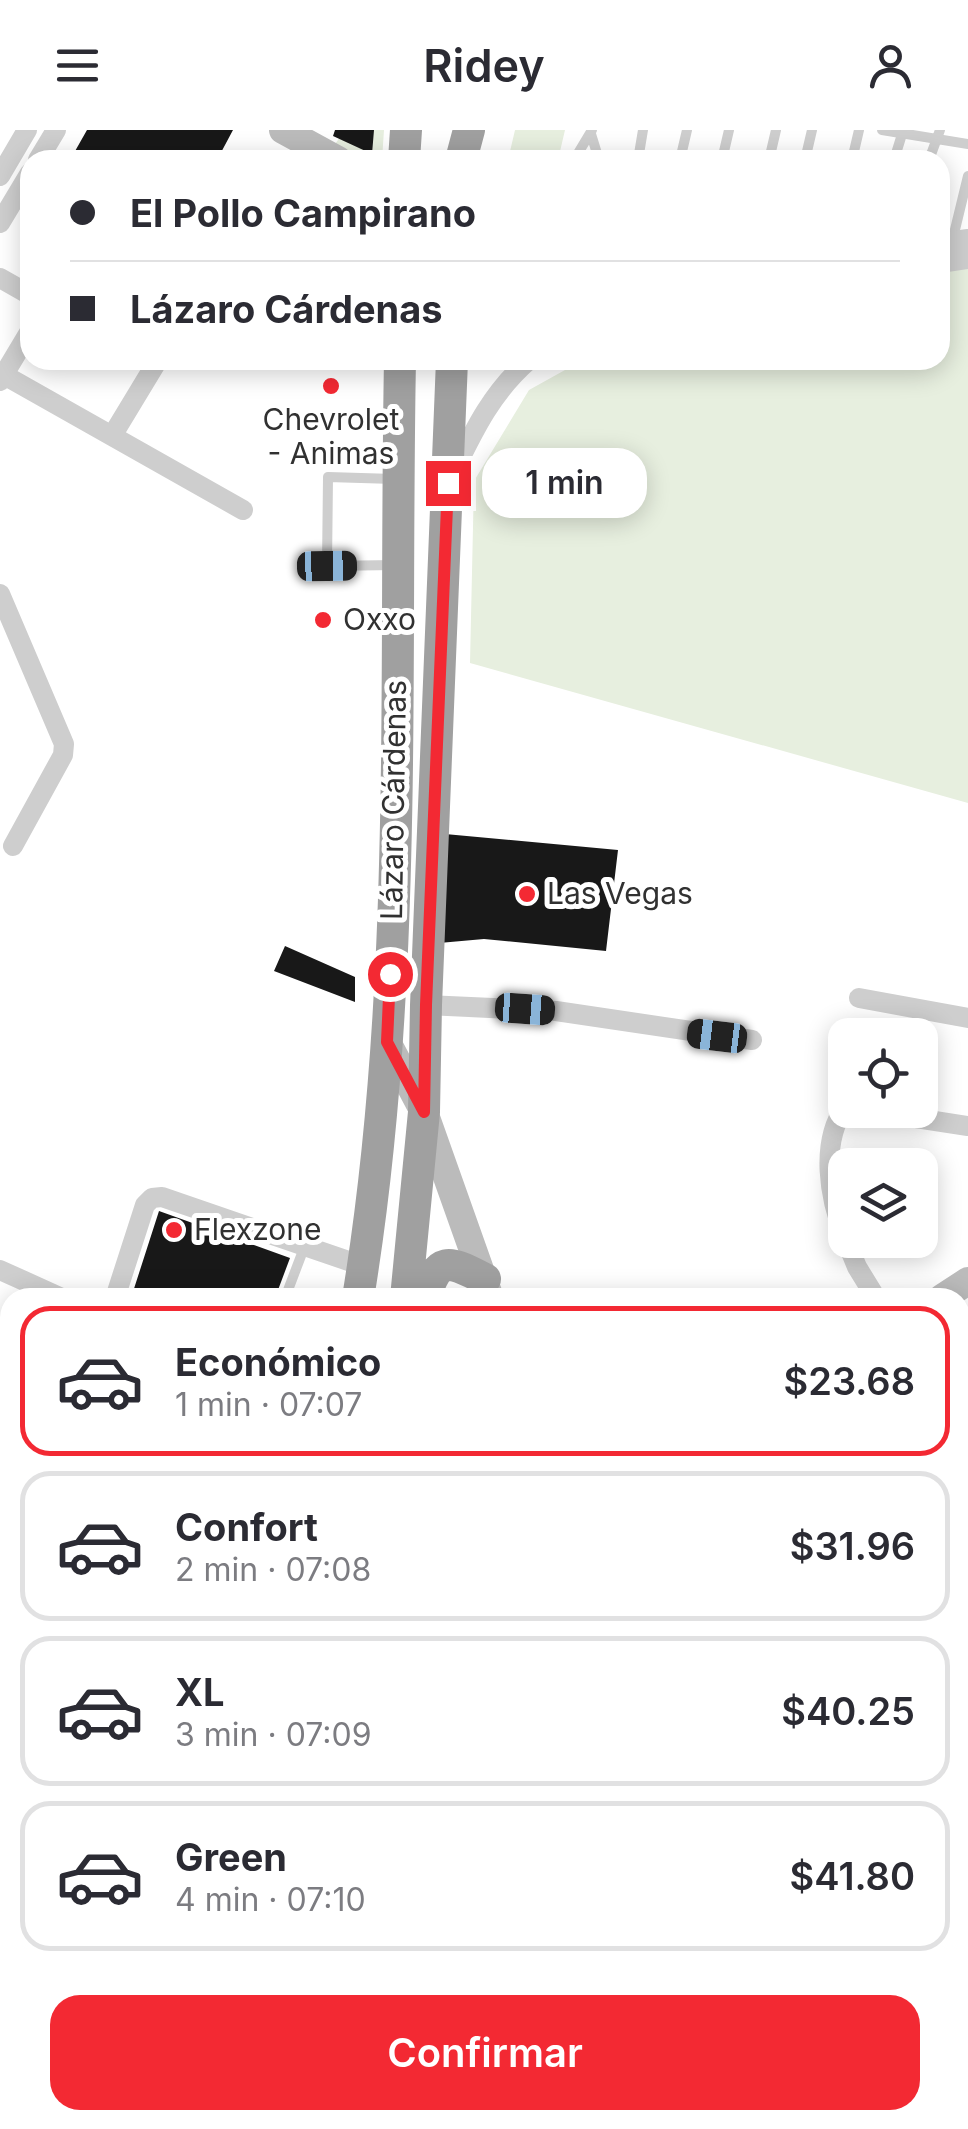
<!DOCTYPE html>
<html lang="es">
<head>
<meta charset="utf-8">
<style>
  body { margin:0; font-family:Inter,sans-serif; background:#f2f2f3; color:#2b2b33; height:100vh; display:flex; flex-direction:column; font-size:38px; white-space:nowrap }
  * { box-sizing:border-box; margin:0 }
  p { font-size:32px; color:#7c7c81 }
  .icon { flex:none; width:55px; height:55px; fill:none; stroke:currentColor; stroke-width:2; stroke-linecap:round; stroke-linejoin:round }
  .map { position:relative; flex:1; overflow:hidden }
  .details { position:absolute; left:0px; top:1158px; width:970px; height:842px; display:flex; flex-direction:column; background:#fff; border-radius:30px 30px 0 0; box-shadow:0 5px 25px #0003 }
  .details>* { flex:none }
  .hud { position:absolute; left:20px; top:20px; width:930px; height:220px; border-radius:30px; box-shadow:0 5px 25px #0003; display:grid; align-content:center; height:220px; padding:0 50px; background:#fff }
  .controls { position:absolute; left:828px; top:888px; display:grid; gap:20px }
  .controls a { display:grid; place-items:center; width:110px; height:110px; border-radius:20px; background:#fff; box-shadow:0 5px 25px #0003; font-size:50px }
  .end { position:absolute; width:45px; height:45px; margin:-22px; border:12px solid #f32933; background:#fff; box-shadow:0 0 0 5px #fff }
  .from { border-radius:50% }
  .bubble { position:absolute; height:70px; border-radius:30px; background:#fff; box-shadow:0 5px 25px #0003; font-size:32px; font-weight:600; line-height:70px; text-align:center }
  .car { position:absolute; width:30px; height:60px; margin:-30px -15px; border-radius:12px; box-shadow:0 0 8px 2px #0007; background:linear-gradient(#222 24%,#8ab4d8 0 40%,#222 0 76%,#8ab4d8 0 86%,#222 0) }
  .hud b { display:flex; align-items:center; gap:35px; height:95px; font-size:38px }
  .hud b+b { border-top:2px solid #e1e1e2 }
  .hud i { width:25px; height:25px; background:#2b2b33 }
  ul { padding:18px 0 0; list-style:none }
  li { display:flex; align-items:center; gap:30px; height:150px; margin:0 20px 15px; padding:0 30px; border:5px solid #e1e1e2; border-radius:30px }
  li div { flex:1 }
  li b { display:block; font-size:38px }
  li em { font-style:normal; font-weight:600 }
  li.selected { border-color:#f32933 }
  li>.icon { width:90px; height:90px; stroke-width:1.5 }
  .cta { display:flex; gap:20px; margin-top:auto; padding:20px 50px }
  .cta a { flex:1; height:115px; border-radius:30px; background:#f32933; color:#fff; font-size:40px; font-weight:600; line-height:115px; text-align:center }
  header { display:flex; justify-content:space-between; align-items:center; height:130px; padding:0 50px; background:#fff; font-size:45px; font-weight:600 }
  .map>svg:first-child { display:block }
  .green { fill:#e7efdf }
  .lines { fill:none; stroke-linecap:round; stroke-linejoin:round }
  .stream { stroke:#cae0f0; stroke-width:5 }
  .building { fill:#181818 }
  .service { stroke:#cecece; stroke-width:10 }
  .minor { stroke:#cecece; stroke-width:20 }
  .tertiary { stroke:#cecece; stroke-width:22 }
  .secondary { stroke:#bbb; stroke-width:28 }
  .trunk { stroke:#a0a0a0; stroke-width:32 }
  .route { stroke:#f32933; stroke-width:12 }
  .poi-dot { fill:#f32933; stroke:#fff; stroke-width:4 }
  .labels { text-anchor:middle; stroke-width:10; stroke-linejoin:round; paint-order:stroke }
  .poi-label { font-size:30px; fill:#313131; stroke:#fff; text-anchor:start }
  .street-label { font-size:30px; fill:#313131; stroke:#fff }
</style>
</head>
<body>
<header><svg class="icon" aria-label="menu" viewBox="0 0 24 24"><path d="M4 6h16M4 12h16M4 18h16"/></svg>Ridey<svg class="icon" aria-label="person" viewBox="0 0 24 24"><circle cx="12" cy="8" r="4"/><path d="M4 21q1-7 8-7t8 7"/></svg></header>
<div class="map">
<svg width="968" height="1999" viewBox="0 0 968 1999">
  <rect width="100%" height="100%" fill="#fff"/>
  <path class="green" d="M345 0H384L382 30H351L333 17Z
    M515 0H565L558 30H508Z
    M968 131V673L470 533 474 351 529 260 583 230H940V136Z
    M528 1990H631L626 1999H523Z"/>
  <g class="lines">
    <path class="stream" d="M514 1999 518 1990"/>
  </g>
  <path class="building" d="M87 0H233L217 30H70Z
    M335 0H374L372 24 333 6Z
    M445 704 618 720 606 821 484 809 439 813Z
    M285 816 355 847V872L274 841Z
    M159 1081 290 1128 275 1168H131Z
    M0 1864 10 1868V1890L0 1906Z"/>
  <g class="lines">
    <path class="service" d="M882 0 968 14
      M591 4 599 30
      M574 30 592 0
      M638 30 643 0
      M680 30 687 0
      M722 30 729 0
      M769 30 776 0
      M805 30 812 0
      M852 30 859 0
      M894 30 903 1
      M929 30 940 0
      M952 112 968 46
      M394 349 328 347 327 436 395 435
      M285 1168 304 1118"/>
    <path class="minor" d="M38 30 56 0
      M0 46 27 0
      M0 93 30 43
      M940 113 968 109
      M940 133 968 129
      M0 148 30 165
      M4 245 243 380
      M0 251 30 201
      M112 306 158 230
      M453 343C474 300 492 262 529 230
      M0 464 64 614 63 625 13 716
      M859 868 968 888
      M426 875 556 881 752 910
      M845 977C820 1013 829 1068 845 1107
      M864 980 968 996
      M846 1110 857 1137 876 1168
      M0 1140 62 1168
      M115 1168 145 1075 152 1068 162 1067 363 1136
      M0 1489 10 1468
      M0 1521 10 1526
      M960 1903 968 1899"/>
    <path class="tertiary" d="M804 1999 806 1990"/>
    <path class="secondary" d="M283 0 338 30
      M387 912 424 982 490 1168
      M942 1168 968 1151
      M310 1999 313 1990"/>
    <path class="trunk" d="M404 30 406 0
      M461 30 469 0
      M358 1168C409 858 394 542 400 230
      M406 1168 424 982 426 875 452 230
      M425 1168C438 1124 449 1131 485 1149
      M0 1953 10 1935
      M10 1999 15 1990"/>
  </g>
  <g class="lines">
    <path class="route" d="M390 844 387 912 424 982 426 875 448 353"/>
  </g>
  <g class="poi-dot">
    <circle cx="331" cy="256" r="10"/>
    <circle cx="323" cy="490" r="10"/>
    <circle cx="527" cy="764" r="10"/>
    <circle cx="174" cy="1100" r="10"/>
  </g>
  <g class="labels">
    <g class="poi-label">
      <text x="331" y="300" text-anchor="middle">Chevrolet<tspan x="331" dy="34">- Animas</tspan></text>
      <text x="343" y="500">Oxxo</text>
      <text x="547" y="774">Las Vegas</text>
      <text x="194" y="1110">Flexzone</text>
    </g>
    <g class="street-label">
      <text transform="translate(394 670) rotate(-89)" y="10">Lázaro Cárdenas</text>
    </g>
  </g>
</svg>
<div class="controls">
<a><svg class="icon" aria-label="locate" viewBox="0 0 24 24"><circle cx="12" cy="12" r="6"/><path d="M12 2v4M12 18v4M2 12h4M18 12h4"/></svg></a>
<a><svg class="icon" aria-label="layers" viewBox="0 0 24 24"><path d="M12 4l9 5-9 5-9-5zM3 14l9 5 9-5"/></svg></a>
</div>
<i class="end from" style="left:390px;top:844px"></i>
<i class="end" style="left:448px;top:353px"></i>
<div class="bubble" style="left:482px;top:318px;width:165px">1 min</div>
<i class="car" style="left:327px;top:436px;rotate:89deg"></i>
<i class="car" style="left:525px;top:879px;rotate:94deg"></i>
<i class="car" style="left:717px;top:906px;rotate:277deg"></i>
<div class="hud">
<b><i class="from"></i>El Pollo Campirano</b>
<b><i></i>Lázaro Cárdenas</b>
</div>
<section class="details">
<ul>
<li class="selected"><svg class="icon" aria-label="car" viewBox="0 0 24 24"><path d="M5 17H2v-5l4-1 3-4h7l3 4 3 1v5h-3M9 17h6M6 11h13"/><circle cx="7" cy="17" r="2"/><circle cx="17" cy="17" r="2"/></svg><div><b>Económico</b><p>1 min · 07:07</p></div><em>$23.68</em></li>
<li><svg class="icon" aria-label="car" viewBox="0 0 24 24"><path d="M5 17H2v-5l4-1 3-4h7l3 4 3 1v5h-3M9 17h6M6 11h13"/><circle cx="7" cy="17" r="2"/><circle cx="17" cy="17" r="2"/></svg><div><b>Confort</b><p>2 min · 07:08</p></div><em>$31.96</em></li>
<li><svg class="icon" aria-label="car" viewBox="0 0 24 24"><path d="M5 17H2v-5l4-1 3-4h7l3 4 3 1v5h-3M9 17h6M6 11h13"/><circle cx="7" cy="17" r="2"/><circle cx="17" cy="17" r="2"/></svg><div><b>XL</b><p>3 min · 07:09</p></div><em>$40.25</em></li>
<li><svg class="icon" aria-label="car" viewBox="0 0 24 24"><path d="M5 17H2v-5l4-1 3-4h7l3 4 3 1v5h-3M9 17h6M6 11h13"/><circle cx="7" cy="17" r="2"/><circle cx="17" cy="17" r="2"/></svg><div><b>Green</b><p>4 min · 07:10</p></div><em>$41.80</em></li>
</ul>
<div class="cta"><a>Confirmar</a></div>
</section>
</div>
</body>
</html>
